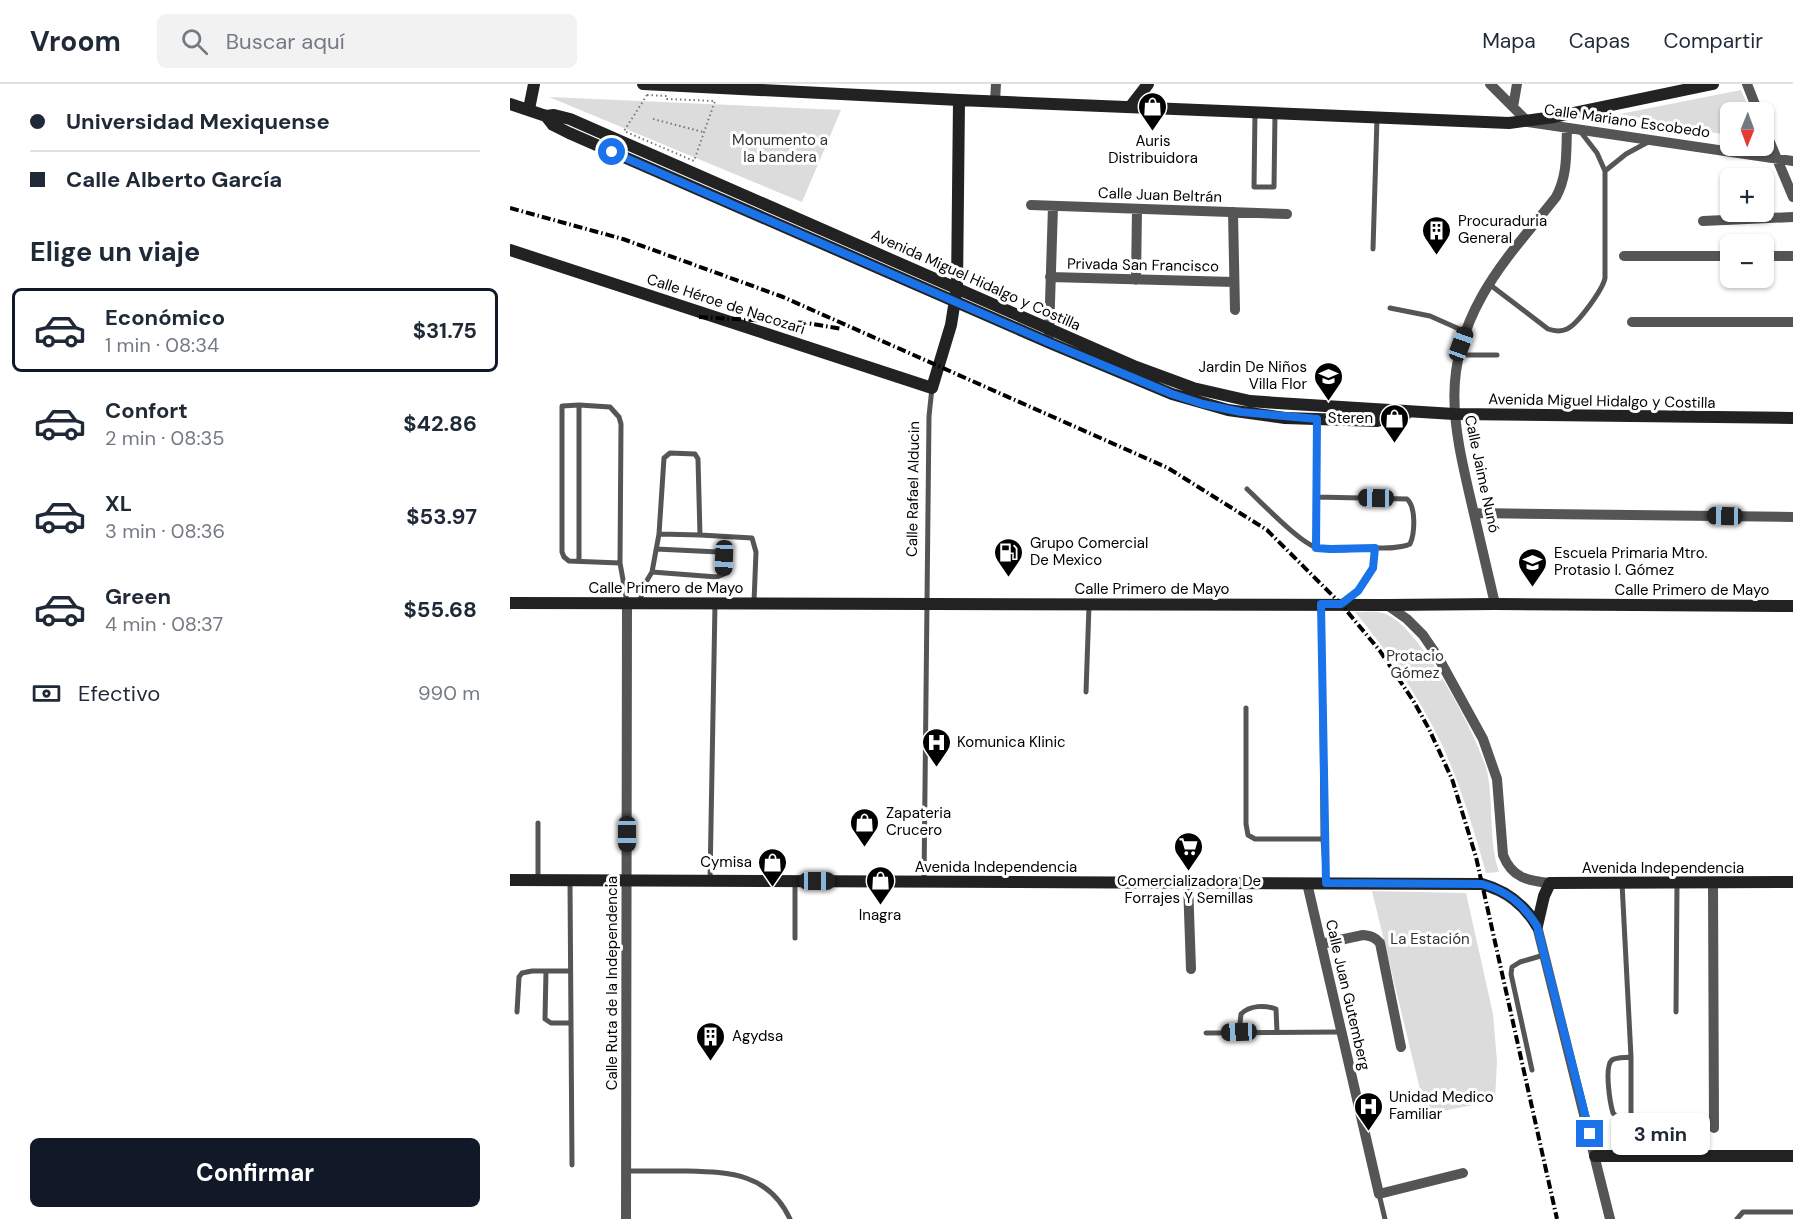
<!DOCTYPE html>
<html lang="es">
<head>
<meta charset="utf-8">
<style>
  body { margin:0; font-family:"DM Sans",sans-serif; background:#f2f2f3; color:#1f2937; height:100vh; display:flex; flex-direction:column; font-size:22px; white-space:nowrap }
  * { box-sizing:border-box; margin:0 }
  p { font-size:20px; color:#747a83 }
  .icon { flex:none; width:33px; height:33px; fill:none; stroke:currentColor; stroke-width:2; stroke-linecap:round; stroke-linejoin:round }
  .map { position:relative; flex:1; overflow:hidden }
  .drawer { display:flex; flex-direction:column; background:#fff; width:510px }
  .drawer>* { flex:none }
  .banner { display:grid; align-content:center; height:132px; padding:0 30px; background:#fff }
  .needle { width:39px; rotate:181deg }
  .fabs { position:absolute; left:1210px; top:18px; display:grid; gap:12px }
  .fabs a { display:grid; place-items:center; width:54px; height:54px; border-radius:9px; background:#fff; box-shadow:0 2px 4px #0004; font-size:30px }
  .end { position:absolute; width:27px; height:27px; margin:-14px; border:8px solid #1a73e8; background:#fff; box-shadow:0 0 0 3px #fff }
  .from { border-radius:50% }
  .bubble { position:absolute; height:42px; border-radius:9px; background:#fff; box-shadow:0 2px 4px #0004; font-size:20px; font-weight:700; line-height:42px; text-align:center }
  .car { position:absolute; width:18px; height:36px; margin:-18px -9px; border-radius:8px; box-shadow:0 0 4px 2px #0007; background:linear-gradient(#222 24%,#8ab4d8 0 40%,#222 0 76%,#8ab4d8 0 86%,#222 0) }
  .banner b { display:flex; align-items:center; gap:21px; height:57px; font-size:22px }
  .banner b+b { border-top:2px solid #e0e1e3 }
  .banner i { width:15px; height:15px; background:#1f2937 }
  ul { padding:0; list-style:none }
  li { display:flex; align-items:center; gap:18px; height:84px; margin:0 12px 9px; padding:0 18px; border:3px solid transparent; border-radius:9px }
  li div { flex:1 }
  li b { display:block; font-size:22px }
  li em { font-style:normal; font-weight:700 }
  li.on { border-color:#111827 }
  li>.icon { width:54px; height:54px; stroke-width:1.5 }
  h2 { padding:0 30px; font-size:27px; line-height:72px }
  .pay { display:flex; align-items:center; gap:15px; height:66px; padding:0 30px; font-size:22px }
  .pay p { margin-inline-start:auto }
  .cta { display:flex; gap:12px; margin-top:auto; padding:12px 30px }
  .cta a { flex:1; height:69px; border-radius:9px; background:#111827; color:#fff; font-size:24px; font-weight:700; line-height:69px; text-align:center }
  header { display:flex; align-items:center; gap:36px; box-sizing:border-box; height:84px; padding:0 30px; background:#fff; border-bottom:2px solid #e0e1e3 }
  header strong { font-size:28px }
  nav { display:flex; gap:33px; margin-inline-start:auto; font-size:21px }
  .search { width:420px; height:54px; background:#f2f2f3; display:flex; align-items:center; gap:15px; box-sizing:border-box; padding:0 21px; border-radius:9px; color:#747a83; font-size:22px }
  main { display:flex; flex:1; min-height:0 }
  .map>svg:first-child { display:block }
  .green { fill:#dcdcdc }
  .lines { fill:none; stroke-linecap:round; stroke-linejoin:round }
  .path { stroke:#777; stroke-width:2; stroke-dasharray:1.5 3; stroke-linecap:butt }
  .lane { stroke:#555; stroke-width:5 }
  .street { stroke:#555; stroke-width:10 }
  .secondary { stroke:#222; stroke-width:12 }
  .rail { stroke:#000; stroke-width:4; stroke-dasharray:9 3 1.5 3; stroke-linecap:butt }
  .route { stroke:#1a73e8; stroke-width:8 }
  .labels { text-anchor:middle; stroke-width:6; stroke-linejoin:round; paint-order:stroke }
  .street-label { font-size:15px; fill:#000; stroke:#fff }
  .park-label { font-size:15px; fill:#333; stroke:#fff }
  .poi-label { font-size:15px; fill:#000; stroke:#fff; text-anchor:start }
</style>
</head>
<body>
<header>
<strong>Vroom</strong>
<div class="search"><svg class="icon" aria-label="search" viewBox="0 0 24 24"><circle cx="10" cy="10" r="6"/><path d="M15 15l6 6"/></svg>Buscar aquí</div>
<nav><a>Mapa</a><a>Capas</a><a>Compartir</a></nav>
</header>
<main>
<section class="drawer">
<div class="banner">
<b><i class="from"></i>Universidad Mexiquense</b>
<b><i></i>Calle Alberto García</b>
</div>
<h2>Elige un viaje</h2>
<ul>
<li class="on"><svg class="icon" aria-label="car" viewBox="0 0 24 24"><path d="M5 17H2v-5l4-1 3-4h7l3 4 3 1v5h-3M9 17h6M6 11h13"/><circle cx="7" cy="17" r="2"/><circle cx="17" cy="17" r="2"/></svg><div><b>Económico</b><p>1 min · 08:34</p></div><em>$31.75</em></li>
<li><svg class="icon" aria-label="car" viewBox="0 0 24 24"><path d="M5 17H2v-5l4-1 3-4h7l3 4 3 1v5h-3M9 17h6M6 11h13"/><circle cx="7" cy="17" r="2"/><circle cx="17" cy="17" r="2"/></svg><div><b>Confort</b><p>2 min · 08:35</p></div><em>$42.86</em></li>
<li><svg class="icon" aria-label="car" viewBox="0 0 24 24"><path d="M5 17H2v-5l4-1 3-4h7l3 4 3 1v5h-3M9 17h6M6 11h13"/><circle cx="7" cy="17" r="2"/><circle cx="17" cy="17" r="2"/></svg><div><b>XL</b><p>3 min · 08:36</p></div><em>$53.97</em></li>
<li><svg class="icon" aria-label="car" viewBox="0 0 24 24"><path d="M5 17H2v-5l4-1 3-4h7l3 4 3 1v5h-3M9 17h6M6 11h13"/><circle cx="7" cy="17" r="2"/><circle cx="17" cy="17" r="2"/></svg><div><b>Green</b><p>4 min · 08:37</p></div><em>$55.68</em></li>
</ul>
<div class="pay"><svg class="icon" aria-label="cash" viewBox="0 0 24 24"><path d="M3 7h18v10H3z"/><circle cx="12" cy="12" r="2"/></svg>Efectivo<p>990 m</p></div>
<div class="cta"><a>Confirmar</a></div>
</section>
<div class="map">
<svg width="1283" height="1135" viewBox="0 0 1283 1135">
  <rect width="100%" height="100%" fill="#fff"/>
  <path class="green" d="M1231 6 1241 28H1221V52L1110 30Z
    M39 13 331 26 292 118Z
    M845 528C853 528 864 527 873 529 908 538 968 652 977 687 984 720 978 755 989 788L976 789C964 746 951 703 933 663 910 614 879 569 845 528Z
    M862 807 956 809 983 930 987 977 985 1017 916 1030Z"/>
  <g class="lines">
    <path class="path" d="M137 11 157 12V15L205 17 184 77 114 47Z
      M143 35 193 48"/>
    <path class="lane" d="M745 29 744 103H764L765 30
      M1095 87 1116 70 1140 57
      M863 165 867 34
      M979 200 1038 245C1044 247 1051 248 1057 245 1068 240 1093 205 1095 194V87L1087 69 1070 47
      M880 224 920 232 956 248
      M950 271H987
      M69 321 52 322V468L54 473 59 477 110 479
      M737 405C752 419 791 460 808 464 824 468 843 465 859 464 872 464 889 465 900 460 905 449 906 423 897 415L806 413
      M190 451 242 454 246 468 244 518
      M806 464 807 336
      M69 477V321L100 323 109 333 111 340 110 479 117 518
      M142 488 207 493 214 490V474L209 468 146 465
      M129 519 136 498 142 488 149 450 154 374 160 369 185 370 188 375 190 451 149 450
      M833 519C853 503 865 492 865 464
      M576 608 579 522
      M736 624V740L738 751 745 755H813L811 522
      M813 755 816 798
      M28 796V739
      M200 796 205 520
      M414 797 419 332 422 304
      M60 798 62 1081
      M285 854V798
      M36 887 35 935 41 939H61
      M7 928 9 893 12 889 22 887H60
      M1166 928 1167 799
      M729 948 731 930C740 921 755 921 766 925L767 948
      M696 949 831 948
      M1121 973C1116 974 1107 973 1102 976 1094 982 1100 1019 1103 1029L1107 1033 1121 1034
      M1022 986 1001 890 1002 883 1010 878 1034 871
      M1102 1071 1121 1034V973L1112 799
      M116 1087C137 1087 157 1087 177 1087 221 1088 259 1090 280 1135
      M869 1110 875 1135
      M1227 1135 1233 1128H1283"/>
    <path class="street" d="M980 0 1018 38 1283 77
      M1237 0 1248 28
      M485 17 486 0
      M1003 23 1007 0
      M1254 44 1283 113
      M521 121 777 130
      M723 128 725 226
      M1193 137 1283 133
      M1114 172H1221
      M1254 172H1283
      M540 193 724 198
      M626 196 627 125
      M1122 238H1283
      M539 251 543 122
      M964 429 1283 433
      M985 520C977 485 969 451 961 417 943 340 931 285 972 212 992 176 1021 145 1046 113 1058 91 1056 68 1057 44
      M877 521 897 535 913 551 928 573 973 655 987 695 993 771C1002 794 1018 797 1040 799
      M678 799 681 885
      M797 799 869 1110 953 1089
      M1203 799 1204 1044
      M1027 842 1100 1135
      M811 860 853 851C861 852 865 853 870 859L891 963
      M116 1135 117 519"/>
    <path class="secondary" d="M133 0 449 16 999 39 1044 33 1203 0
      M0 20 36 32 43 41 59 49 540 259 662 310 718 326 775 334 867 337 896 330
      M621 22 638 0
      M19 25 24 0
      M36 32 44 31 60 35 626 283 683 304 740 317 767 319 944 330 1283 334
      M0 166 422 304 441 241 447 203 449 16
      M0 519 877 521 985 520 1283 522
      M0 796 972 800C997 807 1014 820 1027 842
      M1027 842 1034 812 1040 799 1283 798
      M1085 1072H1283"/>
    <path class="rail" d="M0 124 113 155 273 213 658 384 757 446 831 520 870 567 904 618 919 645 942 695 966 773 1047 1135
      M189 233 297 239 332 245"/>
  </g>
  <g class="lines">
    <path class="route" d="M102 68 540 259 662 310 693 320 731 328 807 335 806 464 820 465 865 464 863 484 848 507 831 520H811L816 799 972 800C997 807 1013 820 1027 842L1080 1050"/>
  </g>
  <defs>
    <symbol id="shop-pin" viewBox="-11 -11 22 30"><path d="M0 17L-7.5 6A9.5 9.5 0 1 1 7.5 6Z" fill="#000" stroke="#fff"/><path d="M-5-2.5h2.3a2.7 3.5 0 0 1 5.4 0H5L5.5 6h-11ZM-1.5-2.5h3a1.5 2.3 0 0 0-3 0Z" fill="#fff"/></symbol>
    <symbol id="building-pin" viewBox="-11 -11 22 30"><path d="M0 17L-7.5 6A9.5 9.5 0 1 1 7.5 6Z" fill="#000" stroke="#fff"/><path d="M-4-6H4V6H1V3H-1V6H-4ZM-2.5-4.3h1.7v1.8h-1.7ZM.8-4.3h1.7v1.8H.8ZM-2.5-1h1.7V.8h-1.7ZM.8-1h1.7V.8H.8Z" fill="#fff"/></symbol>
    <symbol id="school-pin" viewBox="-11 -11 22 30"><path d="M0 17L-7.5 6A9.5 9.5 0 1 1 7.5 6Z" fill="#000" stroke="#fff"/><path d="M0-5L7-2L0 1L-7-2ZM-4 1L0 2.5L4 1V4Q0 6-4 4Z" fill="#fff"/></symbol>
    <symbol id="fuel-pin" viewBox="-11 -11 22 30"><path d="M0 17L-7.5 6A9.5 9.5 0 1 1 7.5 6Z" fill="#000" stroke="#fff"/><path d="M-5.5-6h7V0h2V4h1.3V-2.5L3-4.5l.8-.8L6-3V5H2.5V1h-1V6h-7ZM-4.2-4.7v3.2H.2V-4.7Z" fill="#fff"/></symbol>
    <symbol id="hospital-pin" viewBox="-11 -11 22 30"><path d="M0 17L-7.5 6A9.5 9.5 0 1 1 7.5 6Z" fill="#000" stroke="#fff"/><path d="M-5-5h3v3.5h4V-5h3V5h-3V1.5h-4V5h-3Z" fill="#fff"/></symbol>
    <symbol id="supermarket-pin" viewBox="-11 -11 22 30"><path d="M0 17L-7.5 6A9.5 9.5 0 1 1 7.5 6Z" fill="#000" stroke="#fff"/><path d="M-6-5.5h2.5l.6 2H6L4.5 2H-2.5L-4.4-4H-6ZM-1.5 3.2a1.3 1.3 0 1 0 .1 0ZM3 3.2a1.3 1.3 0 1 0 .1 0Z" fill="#fff"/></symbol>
  </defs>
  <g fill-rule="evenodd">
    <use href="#shop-pin" x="626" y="6" width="33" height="45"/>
    <use href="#building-pin" x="910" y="130" width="33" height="45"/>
    <use href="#school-pin" x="802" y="276" width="33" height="45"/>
    <use href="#shop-pin" x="868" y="318" width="33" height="45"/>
    <use href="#fuel-pin" x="482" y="452" width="33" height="45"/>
    <use href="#school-pin" x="1006" y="462" width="33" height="45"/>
    <use href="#hospital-pin" x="410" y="642" width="33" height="45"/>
    <use href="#shop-pin" x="338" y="722" width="33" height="45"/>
    <use href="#supermarket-pin" x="662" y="746" width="33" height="45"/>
    <use href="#shop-pin" x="246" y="762" width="33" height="45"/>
    <use href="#shop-pin" x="354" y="780" width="33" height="45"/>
    <use href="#building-pin" x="184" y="936" width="33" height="45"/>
    <use href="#hospital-pin" x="842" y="1006" width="33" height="45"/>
  </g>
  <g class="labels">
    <g class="street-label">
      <text transform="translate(1117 37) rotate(8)" y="5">Calle Mariano Escobedo</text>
      <text transform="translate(650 111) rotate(2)" y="5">Calle Juan Beltrán</text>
      <text transform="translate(633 181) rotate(1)" y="5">Privada San Francisco</text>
      <text transform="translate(466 196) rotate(24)" y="5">Avenida Miguel Hidalgo y Costilla</text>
      <text transform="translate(216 220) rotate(18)" y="5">Calle Héroe de Nacozari</text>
      <text transform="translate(1092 317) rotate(1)" y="5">Avenida Miguel Hidalgo y Costilla</text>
      <text transform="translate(972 390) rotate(78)" y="5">Calle Jaime Nunó</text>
      <text transform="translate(403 405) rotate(-89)" y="5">Calle Rafael Alducin</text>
      <text x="156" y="509">Calle Primero de Mayo</text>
      <text x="642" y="510">Calle Primero de Mayo</text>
      <text x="1182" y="511">Calle Primero de Mayo</text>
      <text x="486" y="788">Avenida Independencia</text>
      <text x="1153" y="789">Avenida Independencia</text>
      <text transform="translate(102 899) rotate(-90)" y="5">Calle Ruta de la Independencia</text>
      <text transform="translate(838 911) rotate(77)" y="5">Calle Juan Gutemberg</text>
    </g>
    <g class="park-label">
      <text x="270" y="61">Monumento a<tspan x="270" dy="17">la bandera</tspan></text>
      <text x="905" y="577">Protacio<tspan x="905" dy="17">Gómez</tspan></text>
      <text x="920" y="860">La Estación</text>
    </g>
    <g class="poi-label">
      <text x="643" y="62" text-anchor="middle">Auris<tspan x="643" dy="17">Distribuidora</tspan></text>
      <text x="948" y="142">Procuraduria<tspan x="948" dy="17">General</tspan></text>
      <text x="797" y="288" text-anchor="end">Jardin De Niños<tspan x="797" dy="17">Villa Flor</tspan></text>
      <text x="863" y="339" text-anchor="end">Steren</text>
      <text x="520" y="464">Grupo Comercial<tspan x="520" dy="17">De Mexico</tspan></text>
      <text x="1044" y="474">Escuela Primaria Mtro.<tspan x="1044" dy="17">Protasio I. Gómez</tspan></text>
      <text x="447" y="663">Komunica Klinic</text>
      <text x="376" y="734">Zapateria<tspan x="376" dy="17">Crucero</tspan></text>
      <text x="242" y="783" text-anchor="end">Cymisa</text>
      <text x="679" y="802" text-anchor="middle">Comercializadora De<tspan x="679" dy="17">Forrajes Y Semillas</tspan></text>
      <text x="370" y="836" text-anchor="middle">Inagra</text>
      <text x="222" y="957">Agydsa</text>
      <text x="879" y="1018">Unidad Medico<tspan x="879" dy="17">Familiar</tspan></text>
    </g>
  </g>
</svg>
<div class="fabs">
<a><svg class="needle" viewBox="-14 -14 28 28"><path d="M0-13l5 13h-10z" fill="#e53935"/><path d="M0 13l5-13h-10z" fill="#747a83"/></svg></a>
<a>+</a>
<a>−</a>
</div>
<i class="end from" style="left:102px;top:68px"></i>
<i class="end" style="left:1080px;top:1050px"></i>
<div class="bubble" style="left:1101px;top:1029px;width:99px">3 min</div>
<i class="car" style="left:951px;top:260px;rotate:20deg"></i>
<i class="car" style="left:866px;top:414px;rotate:271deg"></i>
<i class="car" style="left:1215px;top:432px;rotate:271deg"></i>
<i class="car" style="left:214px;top:474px;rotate:182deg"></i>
<i class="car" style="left:117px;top:750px;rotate:180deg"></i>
<i class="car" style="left:307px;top:797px;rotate:90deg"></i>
<i class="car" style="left:729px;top:948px;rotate:268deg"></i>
</div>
</main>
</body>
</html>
